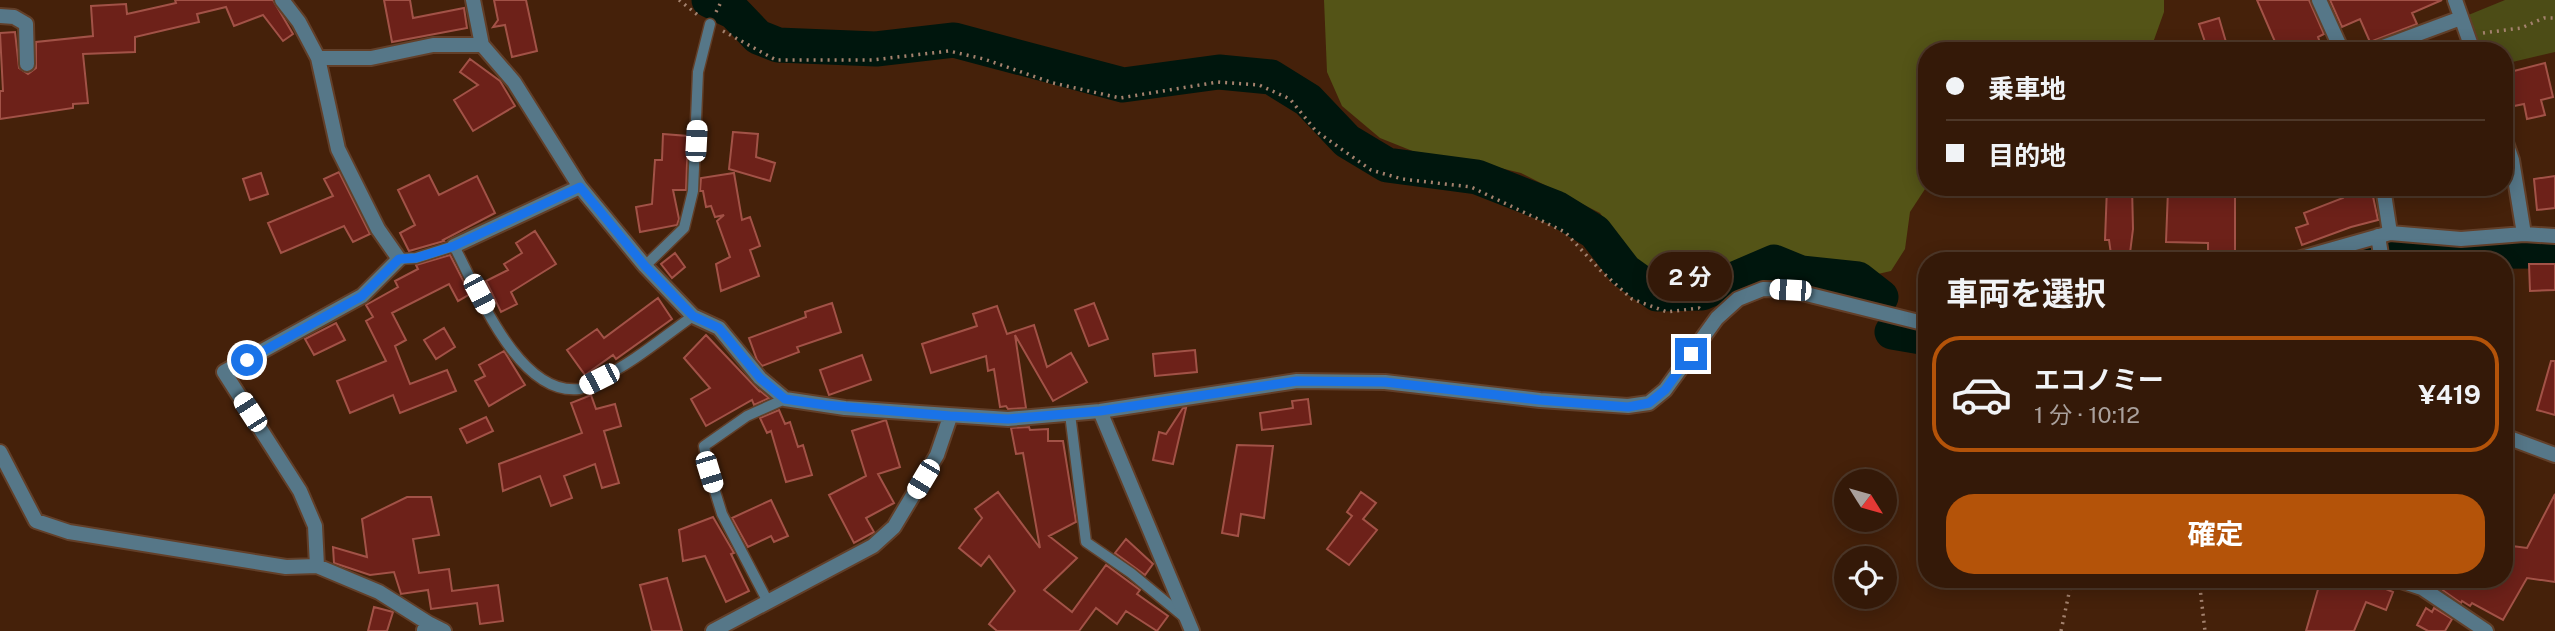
<!DOCTYPE html>
<html lang="ja">
<head>
<meta charset="utf-8">
<style>
  body { margin:0; font-family:"Public Sans","Noto Sans JP",sans-serif; background:#3c2212; color:#f1f3f6; height:100vh; display:flex; flex-direction:column; font-size:26px; white-space:nowrap }
  * { box-sizing:border-box; margin:0 }
  p { font-size:23px; color:#a9a09c }
  .icon { flex:none; width:38px; height:38px; fill:none; stroke:currentColor; stroke-width:2; stroke-linecap:round; stroke-linejoin:round }
  .map { position:relative; flex:1; overflow:hidden }
  .details { position:absolute; left:1918px; top:252px; width:595px; height:336px; display:flex; flex-direction:column; background:#341908; border-radius:28px; box-shadow:0 4px 18px #0003,0 0 0 2px #4e3829 }
  .details>* { flex:none }
  .hud { position:absolute; left:1918px; top:42px; width:595px; height:154px; border-radius:28px; box-shadow:0 4px 18px #0003,0 0 0 2px #4e3829; display:grid; align-content:center; height:154px; padding:0 28px; background:#341908 }
  .needle { width:46px; rotate:127deg }
  .buttons { position:absolute; left:1834px; top:469px; display:grid; gap:14px }
  .buttons a { display:grid; place-items:center; width:63px; height:63px; border-radius:50%; background:#341908; box-shadow:0 4px 18px #0003,0 0 0 2px #4e3829; font-size:35px }
  .end { position:absolute; width:32px; height:32px; margin:-16px; border:9px solid #1a73e8; background:#fff; box-shadow:0 0 0 4px #fff }
  .from { border-radius:50% }
  .bubble { position:absolute; height:49px; border-radius:24px; background:#341908; box-shadow:0 4px 18px #0003,0 0 0 2px #4e3829; font-size:23px; font-weight:700; line-height:49px; text-align:center }
  .car { position:absolute; width:21px; height:42px; margin:-21px -10px; border-radius:9px; box-shadow:0 0 5px 2px #0007; background:linear-gradient(#fff 24%,#345 0 40%,#fff 0 76%,#345 0 86%,#fff 0) }
  .hud b { display:flex; align-items:center; gap:24px; height:66px; font-size:26px }
  .hud b+b { border-top:2px solid #4e3829 }
  .hud i { width:18px; height:18px; background:#f1f3f6 }
  ul { padding:0; list-style:none }
  li { display:flex; align-items:center; gap:21px; height:116px; margin:0 14px 10px; padding:0 14px; border:4px solid transparent; border-radius:28px }
  li div { flex:1 }
  li b { display:block; font-size:26px }
  li em { font-style:normal; font-weight:700 }
  li.selected { border-color:#b45309 }
  li>.icon { width:63px; height:63px; stroke-width:1.5 }
  h2 { padding:0 28px; font-size:32px; line-height:84px }
  .action { display:flex; gap:14px; margin-top:auto; padding:14px 28px }
  .action a { flex:1; height:80px; border-radius:28px; background:#b45309; color:#fff; font-size:28px; font-weight:700; line-height:80px; text-align:center }
  .map>svg:first-child { display:block }
  .green { fill:#4c4c16 }
  .forest { fill:#545417 }
  .lines { fill:none; stroke-linecap:round; stroke-linejoin:round }
  .river { stroke:#00160d; stroke-width:35 }
  .building { fill:#6d2119; stroke:#a25247; stroke-width:2 }
  .service-casing { stroke:#623f29; stroke-width:13 }
  .minor-casing { stroke:#623f29; stroke-width:18 }
  .path { stroke:#a4826e; stroke-width:3.5; stroke-dasharray:2 5; stroke-linecap:butt }
  .service { stroke:#567788; stroke-width:10 }
  .minor { stroke:#567788; stroke-width:14 }
  .route { stroke:#1a73e8; stroke-width:9 }
</style>
</head>
<body>
<div class="map">
<svg width="2555" height="631" viewBox="0 0 2555 631">
  <rect width="100%" height="100%" fill="#45210a"/>
  <path class="green" d="M2505 0H2555V52L2504 64V51H2473L2461 18Z"/>
  <path class="forest" d="M1324 0H2164V12L2150 51H1927V186L1910 212 1905 249 1891 271 1869 276 1830 265 1805 261 1777 251 1698 280 1663 284 1635 262 1600 213 1521 173 1459 158 1415 152 1380 138 1342 106 1327 72Z"/>
  <g class="lines">
    <path class="river" d="M709 0 734 12 758 37 778 45 876 49 954 40 1123 85 1219 72 1271 77 1308 100 1347 141 1387 165 1477 177 1556 208 1595 232 1625 271 1657 294 1702 293 1774 262 1801 273 1858 279 1881 297
      M2333 261 2363 252 2555 251
      M1892 332 1927 338"/>
  </g>
  <path class="building" d="M175 0H273L293 34 283 41 263 15 234 26 226 7 197 14 199 22 135 37V52L83 54 88 103 73 104V108L0 119V91H3L0 33 15 32 19 68 28 74 36 68V42L93 36 91 6 126 4 127 14 176 3Z
    M384 0H410L413 18 464 8 467 28 392 42Z
    M494 0H526L537 51 512 57 505 25 493 27 498 20Z
    M2257 0H2309L2324 34 2318 37 2323 51H2279Z
    M2330 0H2442L2412 13 2417 24 2370 42 2360 19 2342 27Z
    M2219 18 2226 42 2207 48 2199 24Z
    M470 59 500 81 515 106 473 131 454 100 478 85 460 72Z
    M2545 63 2553 97 2541 100 2545 115 2527 119 2524 104 2514 106 2506 73Z
    M733 132 758 134 756 157 775 163 770 181 729 169Z
    M663 134 688 136 686 190H673L679 219 677 225 640 232 636 207 652 204 655 160H662Z
    M339 172 370 234 353 242 344 226 281 253 268 223 333 196 324 179Z
    M261 173 268 194 250 200 243 179Z
    M734 173 742 220 750 217 760 246 750 250 759 276 721 291 716 264 730 257 717 221 724 215 715 217 711 206 706 207 703 191H700L701 178Z
    M429 175 439 195 477 176 495 213 443 240 444 241 409 251 400 233 415 225 398 190Z
    M2555 176V208L2537 210 2534 179Z
    M2107 187H2132L2133 229 2129 261H2112L2109 240H2105Z
    M2202 187H2235V261H2208V243L2166 242 2168 190 2202 191Z
    M2340 187H2371L2378 220 2351 227 2302 245 2296 228 2308 224 2304 213 2343 198Z
    M535 231 556 264 511 292 517 304 501 312 486 281 508 270 504 264 522 253 516 243Z
    M675 253 685 267 672 278 661 264Z
    M450 255 470 294 458 301 449 284 392 313 406 340 395 346 410 384 447 370 456 391 400 413 393 395 350 413 337 381 386 361 366 321 373 317 366 305 398 287 395 281 418 269 416 265Z
    M2529 264H2555V290L2530 291Z
    M658 298 672 319 616 359 613 355 585 375 567 350 597 329 604 338Z
    M832 303 841 332 797 347 799 352 762 366 757 360 749 338 806 317 805 312Z
    M1094 303 1108 339 1089 346 1075 310Z
    M997 306 1007 334 1034 325 1047 367 1071 353 1087 382 1053 401 1015 335 1026 408 1008 409 1006 406 1000 407 994 369 988 371 986 356 931 373 922 344 977 326 973 314Z
    M336 323 345 340 314 355 305 339Z
    M444 328 455 347 436 359 424 340Z
    M706 335 760 392 759 390 769 398 754 405 752 400 706 426 691 399 710 388 684 358Z
    M1195 350 1197 372 1155 376 1153 354Z
    M504 351 525 385 489 406 475 381 485 376 479 365Z
    M862 355 871 380 829 395 820 370Z
    M2551 361H2555V415L2537 410Z
    M591 395 596 409 615 404 621 426 604 431 619 483 602 488 595 464 564 476 572 498 551 506 540 476 503 491 499 464 582 433 571 403Z
    M1308 399 1311 424 1262 430 1260 413 1293 408 1292 401Z
    M1183 408H1186L1173 464 1153 460 1159 432 1166 434Z
    M779 410 785 424 790 422 798 447 803 445 812 475 786 482 771 431 767 433 760 418Z
    M486 417 493 431 467 443 460 429Z
    M886 420 900 467 878 474 894 503 866 518 874 532 854 543 829 495 866 476 852 431Z
    M1029 427 1030 430 1048 429V441H1063L1076 522 1049 536 1077 558 1044 590 1072 612 1106 565 1140 590 1137 594 1168 616 1157 631 1126 611 1117 624 1096 608 1079 631H997L989 624 1015 591 989 556 981 566 959 548 982 518 975 509 998 492 1040 548 1023 453 1016 454 1011 428Z
    M1237 445 1273 446 1264 518 1241 514 1238 536 1222 533Z
    M1361 492 1376 503 1363 519 1377 530 1349 565 1327 549 1352 516 1347 512Z
    M2555 494V582L2527 578 2503 620 2472 603 2470 606 2462 601 2461 603 2441 589 2445 579H2504V545L2527 548Z
    M407 497H431L439 535 413 539 419 573 449 569 452 591 498 585 503 621 480 624 477 603 431 609 428 590 401 594 394 572 370 575 334 563 333 547 367 557 362 519Z
    M771 500 788 536 774 542 771 536 748 547 732 518Z
    M713 517 734 553 731 554 749 591 726 602 705 556 683 561 679 530Z
    M1126 539 1153 564 1145 575 1115 553Z
    M667 578 682 631H652L640 585Z
    M2321 579H2374L2372 583 2393 592 2386 610 2366 602 2354 631H2306Z
    M374 607 393 612 387 631H368Z
    M2426 608 2432 612 2434 608 2452 619 2445 631H2428L2417 625Z"/>
  <g class="lines">
    <defs>
      <path id="service" d="M399 259 416 258 454 246C477 289 518 396 579 389 586 388 593 382 599 379 633 363 662 338 693 316
        M645 266 684 228 693 191 698 72 710 24
        M1070 414 1086 542 1131 573 1183 616
        M768 602 722 514 709 472 704 446 747 416 785 399"/>
      <path id="minor" d="M282 0 299 22 318 58H371L433 45H482L514 82 580 187 645 266 693 316 719 328 760 378 785 399 845 408 1008 419 1100 411 1297 381 1385 382 1540 400 1628 406 1649 403 1665 390 1717 318 1738 299 1763 289 1790 290 1927 324
        M473 0 482 45
        M2319 0 2342 51
        M2455 0 2473 51
        M0 16 14 17 26 24 27 64
        M2372 51 2461 18
        M318 58 338 149 378 229 399 259 362 296 224 372 300 491 315 526 317 566 379 592 428 623
        M2504 137 2512 160 2524 234 2555 236
        M2383 187 2390 233
        M2378 236 2382 261
        M454 246 580 187
        M2291 261 2390 233 2461 239 2524 234
        M1100 411 1192 631
        M2504 436 2555 455
        M0 452 36 521 69 532 286 567 317 566
        M2395 579 2422 588 2486 631
        M424 630 428 623 444 631
        M713 631 873 546 894 527 937 455 950 417"/>
    </defs>
    <use href="#service" class="service-casing"/>
    <use href="#minor" class="minor-casing"/>
    <path class="path" d="M679 0 699 16
      M716 12 722 0
      M723 31 776 60H872L949 51 984 59 1053 83 1120 98 1218 82 1259 85 1290 99 1316 131 1371 170 1402 179 1471 187 1565 232 1600 270 1632 299 1667 312 1699 308 1703 311
      M2483 33 2521 28 2544 18H2555
      M2199 579 2205 631
      M2061 631 2072 579"/>
    <use href="#service" class="service"/>
    <use href="#minor" class="minor"/>
  </g>
  <g class="lines">
    <path class="route" d="M247 360 362 296 399 259 416 258 454 246 580 187 645 266 693 316 719 328 760 378 785 399 825 405 950 416 1008 419 1100 411 1297 381 1385 382 1540 400 1628 407 1649 403 1665 390 1691 354"/>
  </g>
</svg>
<div class="buttons">
<a><svg class="needle" viewBox="-14 -14 28 28"><path d="M0-13l5 13h-10z" fill="#e53935"/><path d="M0 13l5-13h-10z" fill="#a9a09c"/></svg></a>
<a><svg class="icon" aria-label="locate" viewBox="0 0 24 24"><circle cx="12" cy="12" r="6"/><path d="M12 2v4M12 18v4M2 12h4M18 12h4"/></svg></a>
</div>
<i class="end from" style="left:247px;top:360px"></i>
<i class="end" style="left:1691px;top:354px"></i>
<div class="bubble" style="left:1648px;top:252px;width:84px">2 分</div>
<i class="car" style="left:696px;top:141px;rotate:3deg"></i>
<i class="car" style="left:1790px;top:290px;rotate:273deg"></i>
<i class="car" style="left:479px;top:294px;rotate:152deg"></i>
<i class="car" style="left:599px;top:379px;rotate:243deg"></i>
<i class="car" style="left:250px;top:412px;rotate:327deg"></i>
<i class="car" style="left:709px;top:472px;rotate:163deg"></i>
<i class="car" style="left:923px;top:479px;rotate:211deg"></i>
<div class="hud">
<b><i class="from"></i>乗車地</b>
<b><i></i>目的地</b>
</div>
<section class="details">
<h2>車両を選択</h2>
<ul>
<li class="selected"><svg class="icon" aria-label="car" viewBox="0 0 24 24"><path d="M5 17H2v-5l4-1 3-4h7l3 4 3 1v5h-3M9 17h6M6 11h13"/><circle cx="7" cy="17" r="2"/><circle cx="17" cy="17" r="2"/></svg><div><b>エコノミー</b><p>1 分 · 10:12</p></div><em>¥419</em></li>
</ul>
<div class="action"><a>確定</a></div>
</section>
</div>
</body>
</html>
